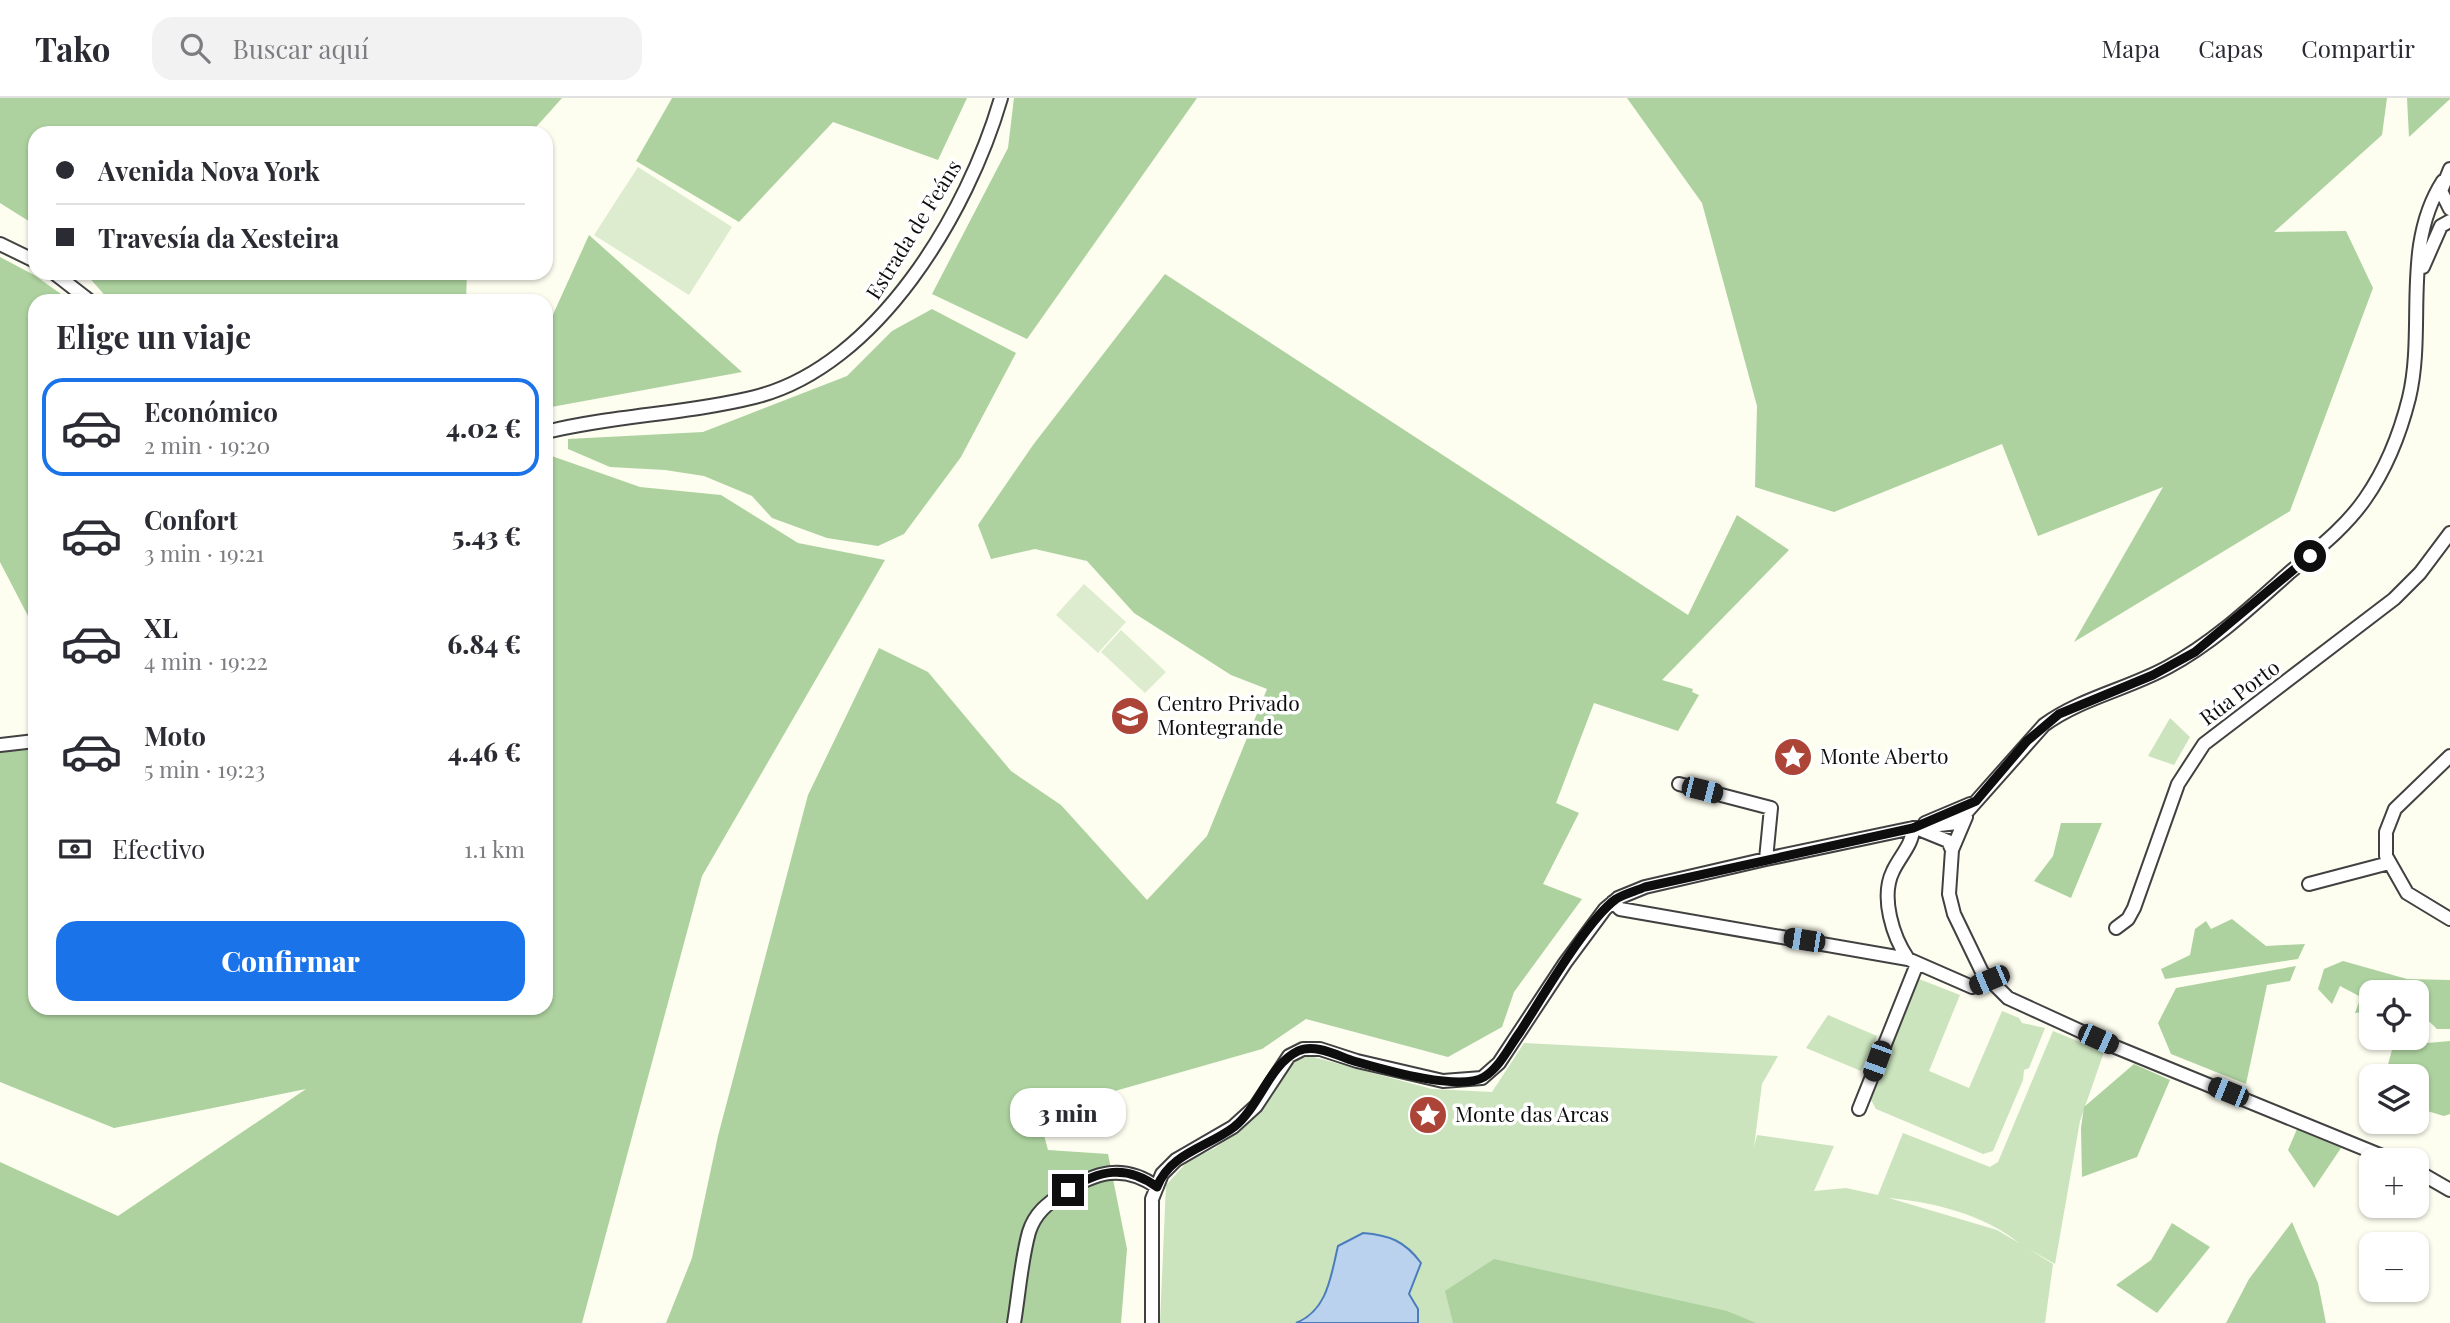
<!DOCTYPE html>
<html lang="es">
<head>
<meta charset="utf-8">
<style>
  body { margin:0; font-family:"Playfair Display",serif; background:#f2f2f3; color:#2b2b33; height:100vh; display:flex; flex-direction:column; font-size:26px; white-space:nowrap }
  * { box-sizing:border-box; margin:0 }
  p { font-size:23px; color:#7c7c81 }
  .icon { flex:none; width:38px; height:38px; fill:none; stroke:currentColor; stroke-width:2; stroke-linecap:round; stroke-linejoin:round }
  .map { position:relative; flex:1; overflow:hidden }
  .sheet { position:absolute; left:28px; top:196px; width:525px; height:721px; display:flex; flex-direction:column; background:#fff; border-radius:21px; box-shadow:0 2px 5px #0004 }
  .sheet>* { flex:none }
  .guide { position:absolute; left:28px; top:28px; width:525px; height:154px; border-radius:21px; box-shadow:0 2px 5px #0004; display:grid; align-content:center; height:154px; padding:0 28px; background:#fff }
  .tools { position:absolute; left:2359px; top:882px; display:grid; gap:14px }
  .tools a { display:grid; place-items:center; width:70px; height:70px; border-radius:14px; background:#fff; box-shadow:0 2px 5px #0004; font-size:35px }
  .end { position:absolute; width:32px; height:32px; margin:-16px; border:9px solid #0e0e0e; background:#fff; box-shadow:0 0 0 4px #fff }
  .from { border-radius:50% }
  .bubble { position:absolute; height:49px; border-radius:21px; background:#fff; box-shadow:0 2px 5px #0004; font-size:23px; font-weight:800; line-height:49px; text-align:center }
  .car { position:absolute; width:21px; height:42px; margin:-21px -10px; border-radius:9px; box-shadow:0 0 5px 2px #0007; background:linear-gradient(#222 24%,#8ab4d8 0 40%,#222 0 76%,#8ab4d8 0 86%,#222 0) }
  .guide b { display:flex; align-items:center; gap:24px; height:66px; font-size:26px }
  .guide b+b { border-top:2px solid #e1e1e2 }
  .guide i { width:18px; height:18px; background:#2b2b33 }
  ul { padding:0; list-style:none }
  li { display:flex; align-items:center; gap:21px; height:98px; margin:0 14px 10px; padding:0 14px; border:4px solid transparent; border-radius:21px }
  li div { flex:1 }
  li b { display:block; font-size:26px }
  li em { font-style:normal; font-weight:800 }
  li.active { border-color:#1a73e8 }
  li>.icon { width:63px; height:63px; stroke-width:1.5 }
  h2 { padding:0 28px; font-size:32px; line-height:84px }
  .pay { display:flex; align-items:center; gap:18px; height:77px; padding:0 28px; font-size:26px }
  .pay p { margin-inline-start:auto }
  .cta { display:flex; gap:14px; margin-top:auto; padding:14px 28px }
  .cta a { flex:1; height:80px; border-radius:21px; background:#1a73e8; color:#fff; font-size:28px; font-weight:800; line-height:80px; text-align:center }
  header { display:flex; align-items:center; gap:42px; box-sizing:border-box; height:98px; padding:0 35px; background:#fff; border-bottom:2px solid #e1e1e2 }
  header strong { font-size:33px }
  nav { display:flex; gap:38px; margin-inline-start:auto; font-size:24px }
  .search { width:490px; height:63px; background:#f2f2f3; display:flex; align-items:center; gap:18px; box-sizing:border-box; padding:0 24px; border-radius:21px; color:#7c7c81; font-size:26px }
  .map>svg:first-child { display:block }
  .green { fill:#cbe4be; fill-rule:evenodd }
  .forest { fill:#add29f }
  .pitch { fill:#ddecce }
  .water { fill:#bbd2ee; stroke:#4b7cbc; stroke-width:2 }
  .lines { fill:none; stroke-linecap:round; stroke-linejoin:round }
  .minor-casing { stroke:#414141; stroke-width:16 }
  .minor { stroke:#fff; stroke-width:12 }
  .route { stroke:#0e0e0e; stroke-width:9 }
  .labels { text-anchor:middle; stroke-width:7; stroke-linejoin:round; paint-order:stroke }
  .street-label { font-size:21px; fill:#0e0e0e; stroke:#fff }
  .poi-label { font-size:21px; fill:#0e0e0e; stroke:#fff; text-anchor:start }
</style>
</head>
<body>
<header>
<strong>Tako</strong>
<div class="search"><svg class="icon" aria-label="search" viewBox="0 0 24 24"><circle cx="10" cy="10" r="6"/><path d="M15 15l6 6"/></svg>Buscar aquí</div>
<nav><a>Mapa</a><a>Capas</a><a>Compartir</a></nav>
</header>
<div class="map">
<svg width="2450" height="1225" viewBox="0 0 2450 1225">
  <rect width="100%" height="100%" fill="#fdfdf0"/>
  <path class="green" d="M2170 620 2190 639 2174 667 2148 658Z
    M1919 881 1960 897 1929 973 1969 990 2002 913 2019 920 2022 925 2045 930 2029 970 2024 972 2023 982 1993 1053 1983 1056 1876 1011 1871 1002Z
    M1828 917 1877 938 1861 973 1806 950Z
    M2053 933 2104 954 2080 1023 2055 1166 2029 1151 2053 1166 2045 1225H1160L1166 1087 1188 1063 1215 1050 1257 1017 1293 962 1310 958 1432 991 1492 994 1524 945 1778 958 1762 986 1754 1049 1757 1037 1834 1048 1814 1093 1846 1090 1878 1097 1903 1035 1990 1069 1998 1064ZM1889 1100C1933 1104 1985 1117 2019 1145L1997 1132Z"/>
  <path class="forest" d="M0 0H562L537 28 525 35H35V127L0 105Z
    M672 0H967L938 62 833 24 739 124 636 63Z
    M1014 0H1197L1027 241 932 196 1008 50Z
    M1627 0H2387L2382 37 2274 134 2346 133 2373 190 2290 413 2074 544 2163 389 2038 438 2002 346 1834 414 1755 389 1757 308 1702 105Z
    M2407 0H2450V1L2409 39Z
    M589 137 742 274 546 310V232Z
    M0 159 34 177 71 203H35V521L28 518 0 464Z
    M85 175H467L466 203H110Z
    M1165 176 1688 517 1737 417 1789 452 1662 582 1693 591 1692 594 1699 597 1678 633 1594 605 1556 705 1579 715 1543 786 1582 801 1514 894 1502 929 1448 959 1306 921 1262 951 1038 1015 1048 1052 1108 1056 1127 1151 1121 1225H666L692 1160 718 1038 808 697 879 550 928 574 1011 673 1061 707 1147 802 1207 738 1267 591 1231 577 1134 515 1087 463 1035 451 991 461 978 427 1033 347Z
    M932 211 1016 255 961 359 904 436 878 448 827 440 772 420 752 398 704 378 665 372 610 369 568 351V341L703 334 847 278 892 233Z
    M546 356 640 389 721 397 798 445 885 462 702 778 582 1225H0V1064L118 1118 306 991 114 1030 0 984V652L35 632V910H546Z
    M2061 725H2102L2071 800 2034 783 2053 758Z
    M2232 821 2266 848 2305 846 2298 861 2165 881 2161 871 2190 857 2195 831 2206 823 2211 831Z
    M2343 863 2407 881 2450 882V931H2437L2417 912V894H2371V913L2355 915 2361 899 2340 888 2332 906 2318 891 2324 871Z
    M2296 868 2290 883 2267 887 2246 986 2171 956 2158 925 2176 890Z
    M2450 943V1016L2444 1018 2417 1010V978H2385L2393 948Z
    M2134 966 2170 982 2137 1059 2082 1079 2081 1030 2084 1009Z
    M2297 1031 2341 1050 2314 1090 2288 1052Z
    M2292 1124 2318 1185 2326 1225H2226L2249 1181Z
    M2172 1125 2210 1149 2157 1215 2116 1187 2151 1162Z
    M1494 1161 1727 1213 1756 1225H1453L1445 1193Z"/>
  <path class="pitch" d="M638 69 732 129 689 197 594 137Z
    M1084 486 1126 524 1098 555 1056 517Z
    M1121 532 1166 574 1145 595 1101 554Z"/>
  <path class="water" d="M1363 1135C1389 1137 1405 1143 1421 1165L1409 1196 1418 1211V1225H1296C1328 1212 1331 1177 1338 1148Z"/>
  <g class="lines">
    <defs>
      <path id="minor" d="M2450 71 2441 93 2450 111
        M0 146 35 163
        M2423 169 2441 128 2450 123
        M54 175 90 203
        M546 334C614 317 687 316 755 299 878 268 968 114 1001 0
        M0 647 35 643
        M2450 658 2395 711 2386 734V758L2407 795 2450 821
        M1679 686 1771 710 1766 761
        M1966 719 1952 752 1949 796 1954 816 1982 874 2008 900 2113 948 2392 1062
        M1925 725 1970 706
        M1921 732 1948 743 1952 752
        M2309 786 2389 765
        M1613 804 1620 811 1908 861 1972 889 1989 882
        M2116 830 2128 821 2134 810 2178 686 2204 646 2394 501 2420 475 2450 435
        M1908 861C1893 839 1880 799 1893 773 1900 758 1913 746 1913 730
        M1859 1011 1917 866
        M2417 1073 2450 1092
        M1014 1225C1019 1195 1021 1163 1029 1134 1035 1115 1047 1106 1063 1095 1095 1074 1123 1065 1157 1089
        M1152 1225V1101L1162 1076 1176 1062 1233 1029 1256 1008 1289 958 1303 951H1320L1357 963 1443 983 1482 980 1499 965 1565 865 1605 811 1618 800 1645 789 1766 761 1913 730 1957 725 2044 627C2081 600 2128 591 2168 569 2213 545 2251 509 2289 475 2316 452 2345 430 2365 401 2386 371 2400 336 2409 300 2426 229 2401 148 2443 83"/>
    </defs>
    <use href="#minor" class="minor-casing"/>
    <use href="#minor" class="minor"/>
  </g>
  <g class="lines">
    <path class="route" d="M1068 1092C1099 1072 1126 1066 1157 1089 1170 1055 1208 1049 1234 1029 1260 1008 1269 967 1298 953 1315 945 1338 958 1354 963 1382 971 1459 994 1484 979 1500 969 1509 949 1520 934 1542 900 1586 823 1616 801 1624 796 1636 793 1645 789L1913 730 1976 703 2027 643 2059 616 2153 577 2195 554 2310 458"/>
  </g>
  <defs>
    <symbol id="school-disc" viewBox="-11 -11 22 22"><circle r="9.5" fill="#ac4537" stroke="#fff"/><path d="M0-5L7-2L0 1L-7-2ZM-4 1L0 2.5L4 1V4Q0 6-4 4Z" fill="#fff"/></symbol>
    <symbol id="sight-disc" viewBox="-11 -11 22 22"><circle r="9.5" fill="#ac4537" stroke="#fff"/><path d="M0-6L1.8-2.2L6-1.7L2.9 1.2L3.7 5.4L0 3.3L-3.7 5.4L-2.9 1.2L-6-1.7L-1.8-2.2Z" fill="#fff"/></symbol>
  </defs>
  <g fill-rule="evenodd">
    <use href="#school-disc" x="1108" y="596" width="44" height="44"/>
    <use href="#sight-disc" x="1771" y="637" width="44" height="44"/>
    <use href="#sight-disc" x="1406" y="995" width="44" height="44"/>
  </g>
  <g class="labels">
    <g class="street-label">
      <text transform="translate(914 132) rotate(-58)" y="7">Estrada de Feáns</text>
      <text transform="translate(2240 595) rotate(-37)" y="7">Rúa Porto</text>
    </g>
    <g class="poi-label">
      <text x="1157" y="613">Centro Privado<tspan x="1157" dy="24">Montegrande</tspan></text>
      <text x="1820" y="666">Monte Aberto</text>
      <text x="1455" y="1024">Monte das Arcas</text>
    </g>
  </g>
</svg>
<div class="tools">
<a><svg class="icon" aria-label="locate" viewBox="0 0 24 24"><circle cx="12" cy="12" r="6"/><path d="M12 2v4M12 18v4M2 12h4M18 12h4"/></svg></a>
<a><svg class="icon" aria-label="layers" viewBox="0 0 24 24"><path d="M12 4l9 5-9 5-9-5zM3 14l9 5 9-5"/></svg></a>
<a>+</a>
<a>−</a>
</div>
<i class="end from" style="left:2310px;top:458px"></i>
<i class="end" style="left:1068px;top:1092px"></i>
<div class="bubble" style="left:1010px;top:990px;width:116px">3 min</div>
<i class="car" style="left:1702px;top:692px;rotate:104deg"></i>
<i class="car" style="left:1804px;top:842px;rotate:279deg"></i>
<i class="car" style="left:1989px;top:882px;rotate:247deg"></i>
<i class="car" style="left:2098px;top:941px;rotate:114deg"></i>
<i class="car" style="left:1877px;top:963px;rotate:200deg"></i>
<i class="car" style="left:2228px;top:994px;rotate:292deg"></i>
<div class="guide">
<b><i class="from"></i>Avenida Nova York</b>
<b><i></i>Travesía da Xesteira</b>
</div>
<section class="sheet">
<h2>Elige un viaje</h2>
<ul>
<li class="active"><svg class="icon" aria-label="car" viewBox="0 0 24 24"><path d="M5 17H2v-5l4-1 3-4h7l3 4 3 1v5h-3M9 17h6M6 11h13"/><circle cx="7" cy="17" r="2"/><circle cx="17" cy="17" r="2"/></svg><div><b>Económico</b><p>2 min · 19:20</p></div><em>4.02 €</em></li>
<li><svg class="icon" aria-label="car" viewBox="0 0 24 24"><path d="M5 17H2v-5l4-1 3-4h7l3 4 3 1v5h-3M9 17h6M6 11h13"/><circle cx="7" cy="17" r="2"/><circle cx="17" cy="17" r="2"/></svg><div><b>Confort</b><p>3 min · 19:21</p></div><em>5.43 €</em></li>
<li><svg class="icon" aria-label="car" viewBox="0 0 24 24"><path d="M5 17H2v-5l4-1 3-4h7l3 4 3 1v5h-3M9 17h6M6 11h13"/><circle cx="7" cy="17" r="2"/><circle cx="17" cy="17" r="2"/></svg><div><b>XL</b><p>4 min · 19:22</p></div><em>6.84 €</em></li>
<li><svg class="icon" aria-label="car" viewBox="0 0 24 24"><path d="M5 17H2v-5l4-1 3-4h7l3 4 3 1v5h-3M9 17h6M6 11h13"/><circle cx="7" cy="17" r="2"/><circle cx="17" cy="17" r="2"/></svg><div><b>Moto</b><p>5 min · 19:23</p></div><em>4.46 €</em></li>
</ul>
<div class="pay"><svg class="icon" aria-label="cash" viewBox="0 0 24 24"><path d="M3 7h18v10H3z"/><circle cx="12" cy="12" r="2"/></svg>Efectivo<p>1.1 km</p></div>
<div class="cta"><a>Confirmar</a></div>
</section>
</div>
</body>
</html>
